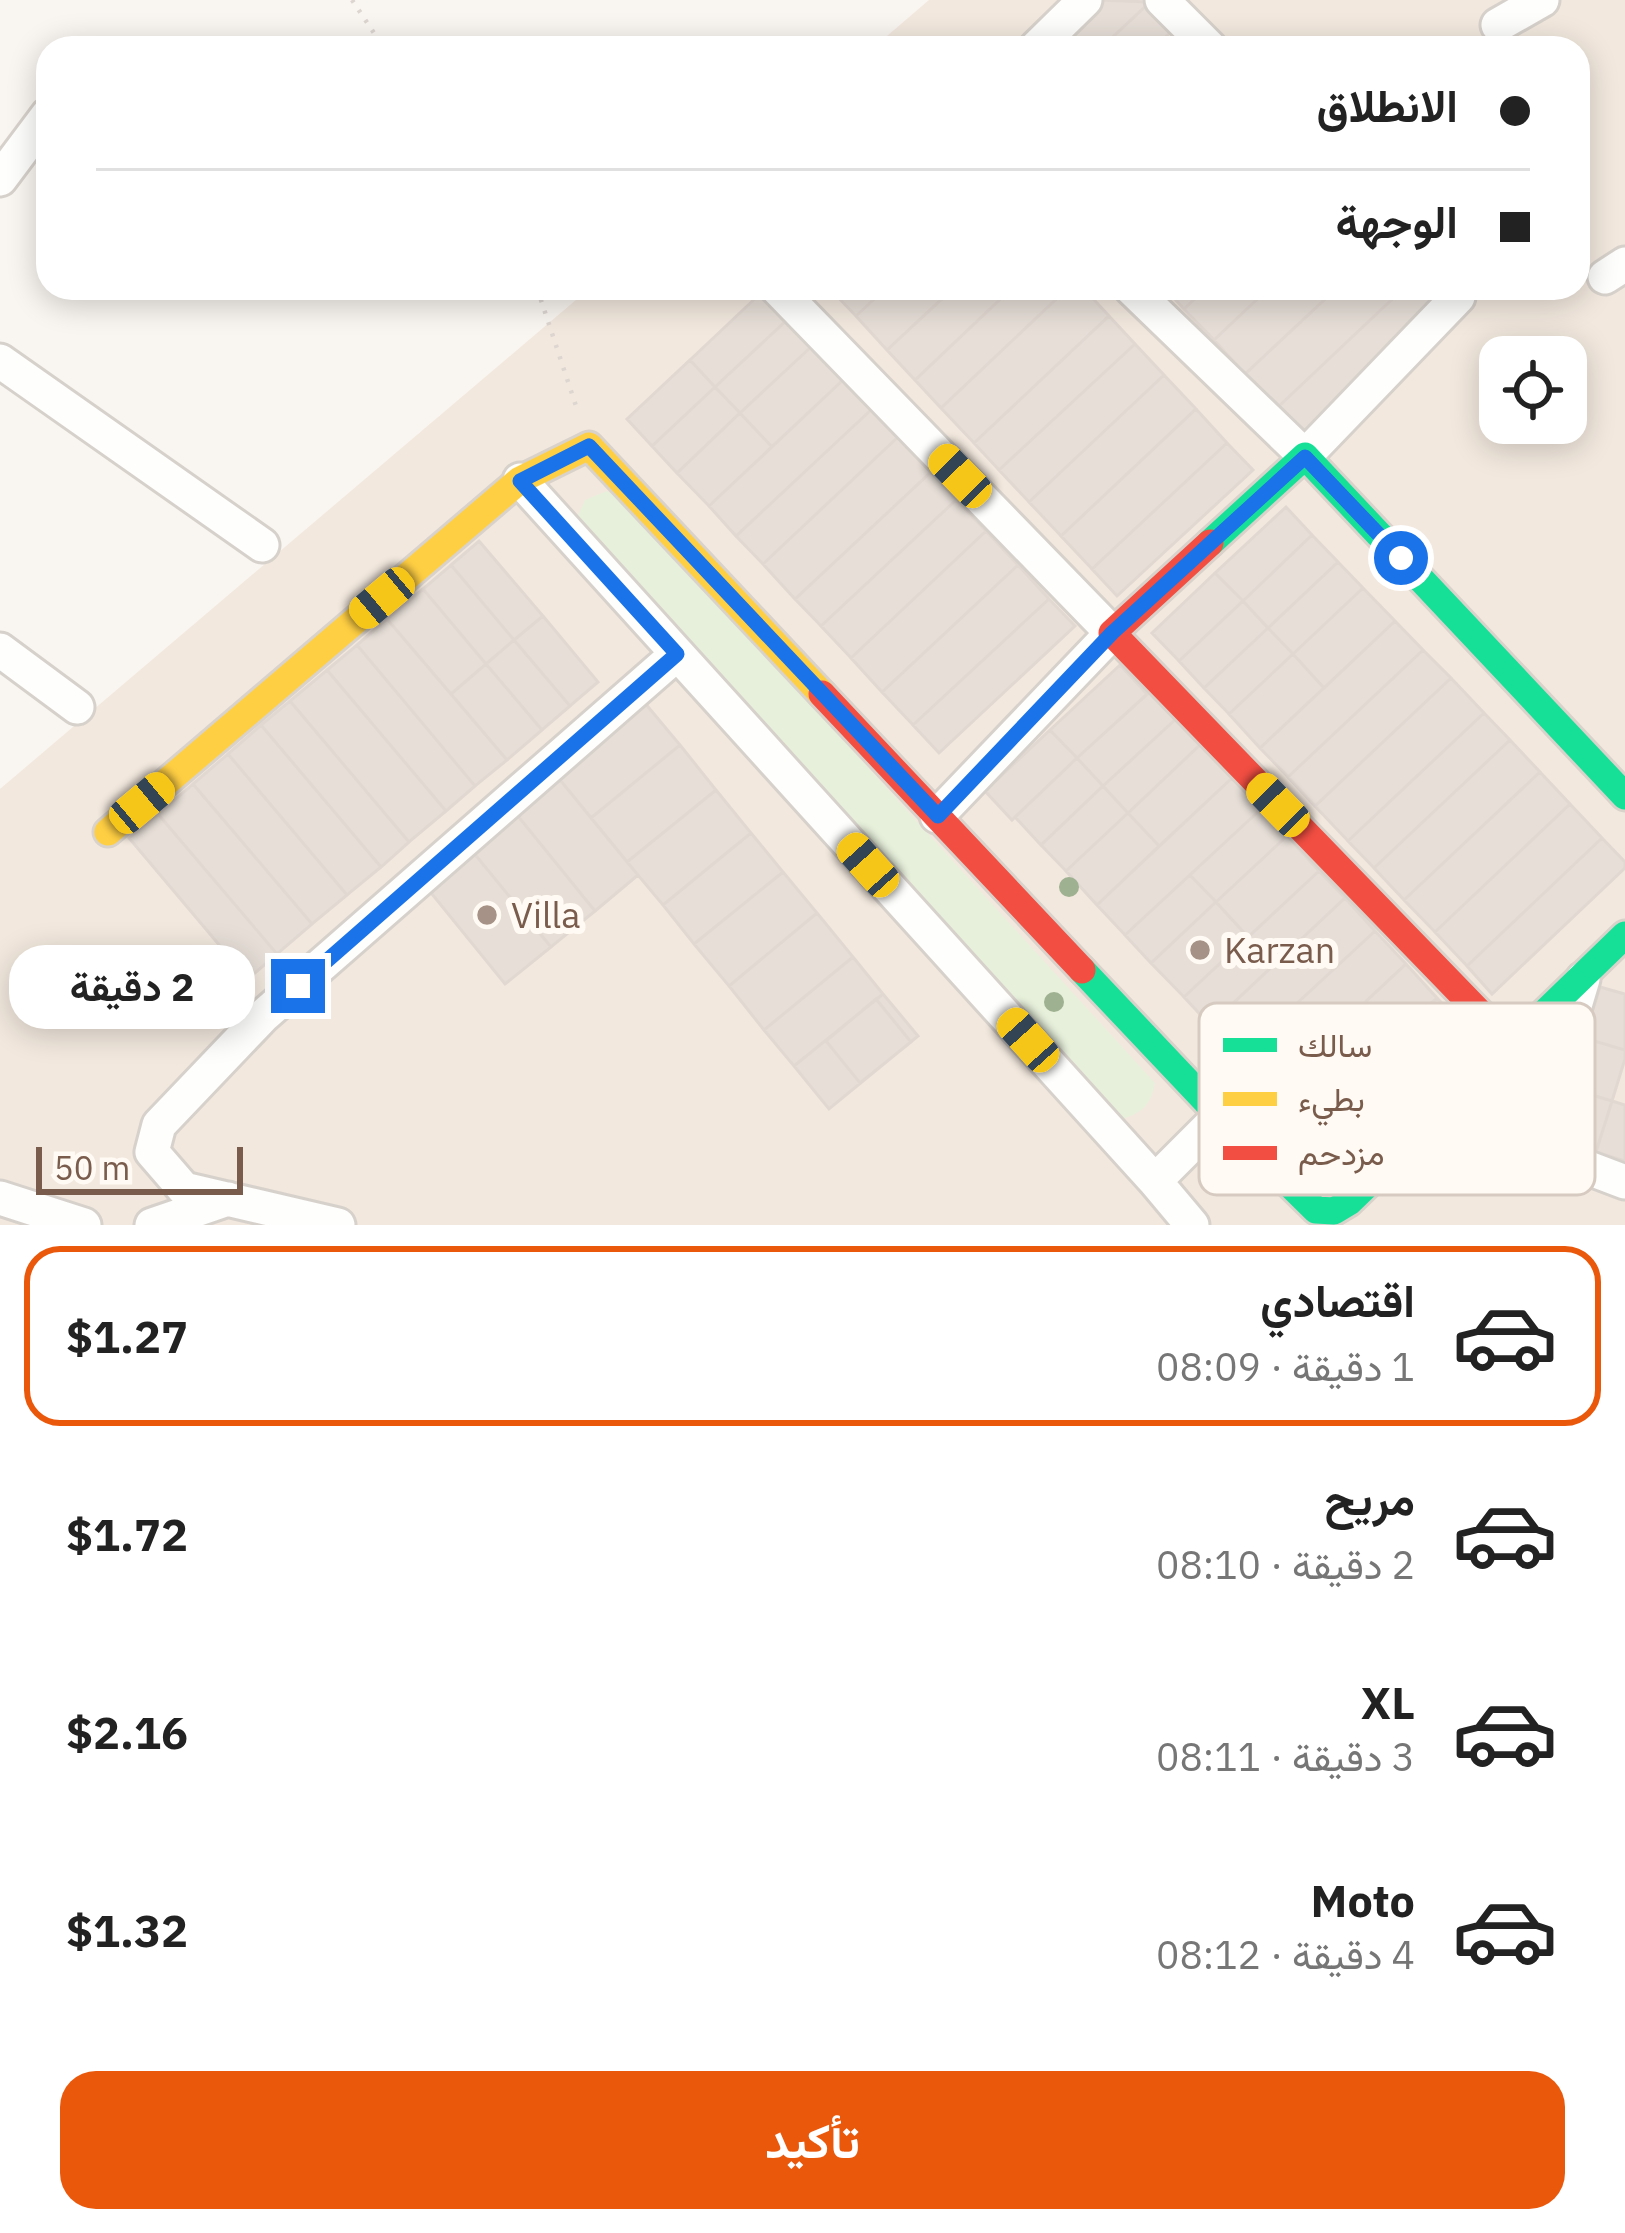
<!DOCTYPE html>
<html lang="ar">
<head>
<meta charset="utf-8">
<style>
  body { margin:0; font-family:"IBM Plex Sans",Vazirmatn,sans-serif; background:#f2f2f2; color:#222; direction:rtl; height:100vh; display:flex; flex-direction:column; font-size:45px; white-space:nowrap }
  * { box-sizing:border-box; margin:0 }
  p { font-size:39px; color:#767676 }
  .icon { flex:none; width:66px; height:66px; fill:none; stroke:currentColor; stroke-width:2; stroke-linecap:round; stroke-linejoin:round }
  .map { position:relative; height:1225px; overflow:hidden; direction:ltr }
  .details { display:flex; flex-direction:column; background:#fff; flex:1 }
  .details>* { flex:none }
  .banner { position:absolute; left:36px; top:36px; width:1554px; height:264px; border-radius:36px; box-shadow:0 6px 30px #0003; direction:rtl; display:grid; align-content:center; height:264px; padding:0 60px; background:#fff }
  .fabs { position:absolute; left:1479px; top:336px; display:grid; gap:24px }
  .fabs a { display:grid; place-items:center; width:108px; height:108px; border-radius:24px; background:#fff; box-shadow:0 6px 30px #0003; font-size:60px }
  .scale { position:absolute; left:36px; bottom:30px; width:207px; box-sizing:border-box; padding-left:12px; border:6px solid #7a5c4d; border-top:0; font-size:33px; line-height:42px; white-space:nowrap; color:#7a5c4d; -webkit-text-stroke:9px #fffaf3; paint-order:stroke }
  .end { position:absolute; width:54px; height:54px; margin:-27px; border:15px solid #1a73e8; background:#fff; box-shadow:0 0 0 6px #fff }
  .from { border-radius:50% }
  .bubble { position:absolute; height:84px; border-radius:36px; background:#fff; box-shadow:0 6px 30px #0003; font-size:39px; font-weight:700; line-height:84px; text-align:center; direction:rtl }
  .car { position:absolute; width:36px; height:72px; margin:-36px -18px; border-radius:15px; box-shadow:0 0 9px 3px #0007; background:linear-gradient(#f5c518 24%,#345 0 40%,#f5c518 0 76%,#345 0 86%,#f5c518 0) }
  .banner b { display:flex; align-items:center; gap:42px; height:114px; font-size:45px }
  .banner b+b { border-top:3px solid #e0e0e0 }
  .banner i { width:30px; height:30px; background:#222 }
  ul { padding:21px 0 0; list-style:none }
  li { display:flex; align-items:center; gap:36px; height:180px; margin:0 24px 18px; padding:0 36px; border:6px solid transparent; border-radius:36px }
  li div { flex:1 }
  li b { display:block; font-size:45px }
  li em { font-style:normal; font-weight:700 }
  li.active { border-color:#ea580c }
  li>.icon { width:108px; height:108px; stroke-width:1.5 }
  .button { display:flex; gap:24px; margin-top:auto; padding:24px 60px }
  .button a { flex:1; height:138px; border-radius:36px; background:#ea580c; color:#fff; font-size:48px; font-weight:700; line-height:138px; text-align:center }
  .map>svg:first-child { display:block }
  .residential { fill:#f2e8de; fill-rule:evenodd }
  .green { fill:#e7f0db }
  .building { fill:#e6ded7; stroke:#e2d8d2; stroke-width:3 }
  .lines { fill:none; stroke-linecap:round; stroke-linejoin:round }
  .street-casing { stroke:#d7d1cb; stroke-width:39 }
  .fast-casing { stroke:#d9d2cb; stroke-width:33 }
  .slow-casing { stroke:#d9d2cb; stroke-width:33 }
  .jam-casing { stroke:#d9d2cb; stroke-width:33 }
  .path { stroke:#dcd5d0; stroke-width:4.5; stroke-dasharray:3 9; stroke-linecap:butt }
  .street { stroke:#fefefd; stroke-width:33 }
  .fast { stroke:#16e098; stroke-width:27 }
  .slow { stroke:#ffcf43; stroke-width:27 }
  .jam { stroke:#f24e42; stroke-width:27 }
  .tree { fill:#9eb190 }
  .route { stroke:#1a73e8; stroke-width:15 }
  .poi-dot { fill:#a69286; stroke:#fffaf3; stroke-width:4.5 }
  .labels { text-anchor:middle; stroke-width:12; stroke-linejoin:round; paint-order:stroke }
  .poi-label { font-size:36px; fill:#7a5c4d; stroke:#fffaf3; text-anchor:start }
  .key { fill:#fffaf3; stroke:#d7cbc1; stroke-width:3 }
  .key-label { font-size:33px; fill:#7a5c4d }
</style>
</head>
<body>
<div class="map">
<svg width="1625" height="1225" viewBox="0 0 1625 1225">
  <rect width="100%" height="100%" fill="#f9f5f0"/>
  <path class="residential" d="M929 0H1625V1225H0V789L590 288H1578V48H873ZM1500 357H1566V423H1500Z"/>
  <path class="green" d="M607 491 628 504 1155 1083C1151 1106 1140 1114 1119 1120L575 522 585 500Z"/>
  <path class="building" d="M1098 0 1150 2 1101 48H1059Z
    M1150 2 1175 28 1154 48H1101Z
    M832 288H886L856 316 831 290Z
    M886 288H947L950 291 887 350 856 316Z
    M954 288H1012L915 380 887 350Z
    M1012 288H1068L941 408 915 380Z
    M1068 288H1083L1109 316 974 443 941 408Z
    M1165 288H1206L1184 309Z
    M1206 288H1269L1214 340 1184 309Z
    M1269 288H1337L1245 374 1214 340Z
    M1337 288H1404L1277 408 1245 374Z
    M1404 288H1418L1437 308 1302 435 1277 408Z
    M762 292 788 319 715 387 690 360Z
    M1109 316 1135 344 999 470 974 443Z
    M788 319 812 346 740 413 715 387Z
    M1135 344 1164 375 1029 502 999 470Z
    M812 346 844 379 772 447 740 413Z
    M690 360 715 387 652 446 627 419Z
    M1164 375 1196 409 1061 536 1029 502Z
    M844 379 872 409 736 536 709 506Z
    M715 387 740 413 677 473 652 446Z
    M872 409 898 437 763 564 736 536Z
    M1196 409 1227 443 1092 569 1061 536Z
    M740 413 772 447 709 506 677 473Z
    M898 437 931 472 795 599 763 564Z
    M1227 443 1253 470 1117 596 1092 569Z
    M931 472 956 500 821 626 795 599Z
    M956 500 986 531 851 658 821 626Z
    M1286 507 1312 535 1243 601 1215 573Z
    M986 531 1018 565 882 692 851 658Z
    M1312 535 1338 562 1268 628 1243 601Z
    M479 541 543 616 514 640 451 565Z
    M1338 562 1363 588 1293 654 1268 628Z
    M451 565 514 640 486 664 423 589Z
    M1018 565 1049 599 913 725 882 692Z
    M1215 573 1243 601 1179 661 1152 633Z
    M1363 588 1395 621 1324 688 1293 654Z
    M423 589 486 664 451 694 387 619Z
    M1049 599 1075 626 939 753 913 725Z
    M1243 601 1268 628 1204 688 1179 661Z
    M543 616 598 682 570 706 514 640Z
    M387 619 507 760 475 786 357 645Z
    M1395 621 1423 650 1288 777 1260 748Z
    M1268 628 1293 654 1229 714 1204 688Z
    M514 640 570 706 542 730 486 664Z
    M357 645 475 786 446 811 327 670Z
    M1423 650 1451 678 1315 806 1288 777Z
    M1293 654 1324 688 1260 748 1229 714Z
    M486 664 542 730 507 760 451 694Z
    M1120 665 1147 694 1077 758 1050 730Z
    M327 670 446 811 409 842 290 701Z
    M1451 678 1484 713 1348 841 1315 806Z
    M1151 691 1177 718 1103 786 1077 758Z
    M290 701 409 842 381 867 261 725Z
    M644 702 680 745 591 818 556 775Z
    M1484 713 1510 740 1374 868 1348 841Z
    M1177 718 1201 744 1128 813 1103 786Z
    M261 725 381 867 347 895 228 754Z
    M1050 730 1077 758 1012 820 985 791Z
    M1510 740 1540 772 1404 900 1374 868Z
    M1201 744 1232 778 1159 846 1128 813Z
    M680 745 716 790 627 862 591 818Z
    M228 754 347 895 312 924 193 784Z
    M1077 758 1103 786 1041 845 1015 817Z
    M1540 772 1570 804 1435 932 1404 900Z
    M556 775 638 875 595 911 513 810Z
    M1232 778 1261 809 1125 935 1097 905Z
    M193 784 312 924 277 954 158 814Z
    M1103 786 1128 813 1066 871 1041 845Z
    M716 790 751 833 663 905 627 862Z
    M1570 804 1602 838 1467 966 1435 932Z
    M1261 809 1287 836 1216 902 1190 875Z
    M513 810 595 911 551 947 468 846Z
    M1128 813 1159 846 1097 905 1066 871Z
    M158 814 277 954 248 979 129 838Z
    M751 833 783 872 694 944 663 905Z
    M1287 836 1319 871 1248 937 1216 902Z
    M1602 838 1625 862V868L1492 994 1467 966Z
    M468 846 551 947 505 984 423 883Z
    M1319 871 1345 898 1210 1025 1184 997Z
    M783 872 817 913 729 986 694 944Z
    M1190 875 1216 902 1151 963 1125 935Z
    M1345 898 1375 931 1239 1057 1210 1025Z
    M1216 902 1248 937 1184 997 1151 963Z
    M817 913 853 957 764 1030 729 986Z
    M1375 931 1406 964 1271 1090 1239 1057Z
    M853 957 883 994 794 1066 764 1030Z
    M1406 964 1437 998 1302 1124 1271 1090Z
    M1600 987 1625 994V1050L1584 1038Z
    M883 994 918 1036 829 1109 794 1066Z
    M1437 998 1463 1025 1397 1087 1371 1059Z
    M876 999 911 1042 860 1083 826 1041Z
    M1584 1038 1625 1050V1059L1612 1101 1569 1088Z
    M1569 1088 1612 1101 1596 1152 1553 1138Z
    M1612 1101 1625 1105V1161L1596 1152Z"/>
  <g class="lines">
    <defs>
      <path id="street" d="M1162 0 1210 48
        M1498 25 1542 0
        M1036 48 1085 0
        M0 179 48 115
        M1605 277 1625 264
        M777 288 1112 633 937 816
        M1131 288 1305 456 1458 297 1450 288
        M0 361 262 545
        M520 480 1155 1181 1192 1225
        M0 650 77 707
        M1583 979 1533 1147 1625 1182
        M1155 1181 1220 1116
        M0 1198 84 1225
        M152 1225 228 1199
        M338 1225 184 1189 152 1152 159 1125 263 1016 677 654"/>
      <path id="fast" d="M1210 543 1305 456 1625 796
        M1082 970 1220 1116 1316 1210 1334 1211 1349 1202 1625 935"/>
      <path id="slow" d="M108 832 520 480 589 446 822 694"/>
      <path id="jam" d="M1210 543 1112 633 1511 1045
        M822 694 1082 970"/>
    </defs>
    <use href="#street" class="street-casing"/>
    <use href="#fast" class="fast-casing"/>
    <use href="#slow" class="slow-casing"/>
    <use href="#jam" class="jam-casing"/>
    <path class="path" d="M352 0 384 48
      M537 288 578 412"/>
    <use href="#street" class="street"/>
    <use href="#fast" class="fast"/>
    <use href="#slow" class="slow"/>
    <use href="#jam" class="jam"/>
  </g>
  <g class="tree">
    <circle cx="1069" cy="887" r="10"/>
    <circle cx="1054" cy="1002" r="10"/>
  </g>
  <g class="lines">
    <path class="route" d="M298 986 677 654 520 481 589 446 938 816 1112 633 1305 457 1401 558"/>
  </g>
  <g class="poi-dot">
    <circle cx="487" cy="915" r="12"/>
    <circle cx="1200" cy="950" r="12"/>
  </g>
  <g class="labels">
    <g class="poi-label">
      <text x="511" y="928">Villa</text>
      <text x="1224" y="963">Karzan</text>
    </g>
  </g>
  <rect x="1199" y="1003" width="396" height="192" rx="18" class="key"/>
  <rect x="1223" y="1038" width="54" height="14" fill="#16e098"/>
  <rect x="1223" y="1092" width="54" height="14" fill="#ffcf43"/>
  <rect x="1223" y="1146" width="54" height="14" fill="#f24e42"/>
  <g class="key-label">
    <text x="1298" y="1057">سالك</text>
    <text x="1298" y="1111">بطيء</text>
    <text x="1298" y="1165">مزدحم</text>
  </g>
</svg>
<div class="fabs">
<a><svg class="icon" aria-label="locate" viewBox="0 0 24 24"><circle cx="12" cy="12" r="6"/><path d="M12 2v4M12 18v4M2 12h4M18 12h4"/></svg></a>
</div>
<div class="scale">50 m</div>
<i class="end from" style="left:1401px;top:558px"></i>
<i class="end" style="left:298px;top:986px"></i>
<div class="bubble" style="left:9px;top:945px;width:246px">2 دقيقة</div>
<i class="car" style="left:960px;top:476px;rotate:316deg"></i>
<i class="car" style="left:382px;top:598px;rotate:230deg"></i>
<i class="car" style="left:142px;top:803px;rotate:50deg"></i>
<i class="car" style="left:1278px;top:805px;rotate:316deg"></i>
<i class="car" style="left:868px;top:865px;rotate:318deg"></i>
<i class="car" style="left:1028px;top:1040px;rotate:318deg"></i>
<div class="banner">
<b><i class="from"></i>الانطلاق</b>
<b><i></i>الوجهة</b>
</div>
</div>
<section class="details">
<ul>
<li class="active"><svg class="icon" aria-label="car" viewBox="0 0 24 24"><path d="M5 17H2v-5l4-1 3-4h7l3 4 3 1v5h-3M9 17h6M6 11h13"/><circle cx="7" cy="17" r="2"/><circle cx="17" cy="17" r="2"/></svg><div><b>اقتصادي</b><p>1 دقيقة · 08:09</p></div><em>$1.27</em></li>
<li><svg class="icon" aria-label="car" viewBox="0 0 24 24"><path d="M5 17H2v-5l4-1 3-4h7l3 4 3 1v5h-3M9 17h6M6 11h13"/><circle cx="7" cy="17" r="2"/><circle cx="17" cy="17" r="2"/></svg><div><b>مريح</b><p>2 دقيقة · 08:10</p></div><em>$1.72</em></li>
<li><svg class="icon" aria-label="car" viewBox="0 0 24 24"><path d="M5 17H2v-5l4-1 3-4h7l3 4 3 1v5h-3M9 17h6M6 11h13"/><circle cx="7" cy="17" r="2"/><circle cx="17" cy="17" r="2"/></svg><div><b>XL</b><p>3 دقيقة · 08:11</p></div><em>$2.16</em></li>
<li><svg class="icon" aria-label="car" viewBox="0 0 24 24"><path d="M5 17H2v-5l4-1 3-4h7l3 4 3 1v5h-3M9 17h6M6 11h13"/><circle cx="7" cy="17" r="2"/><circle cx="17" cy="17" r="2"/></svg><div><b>Moto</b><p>4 دقيقة · 08:12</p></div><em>$1.32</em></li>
</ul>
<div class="button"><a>تأكيد</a></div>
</section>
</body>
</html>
